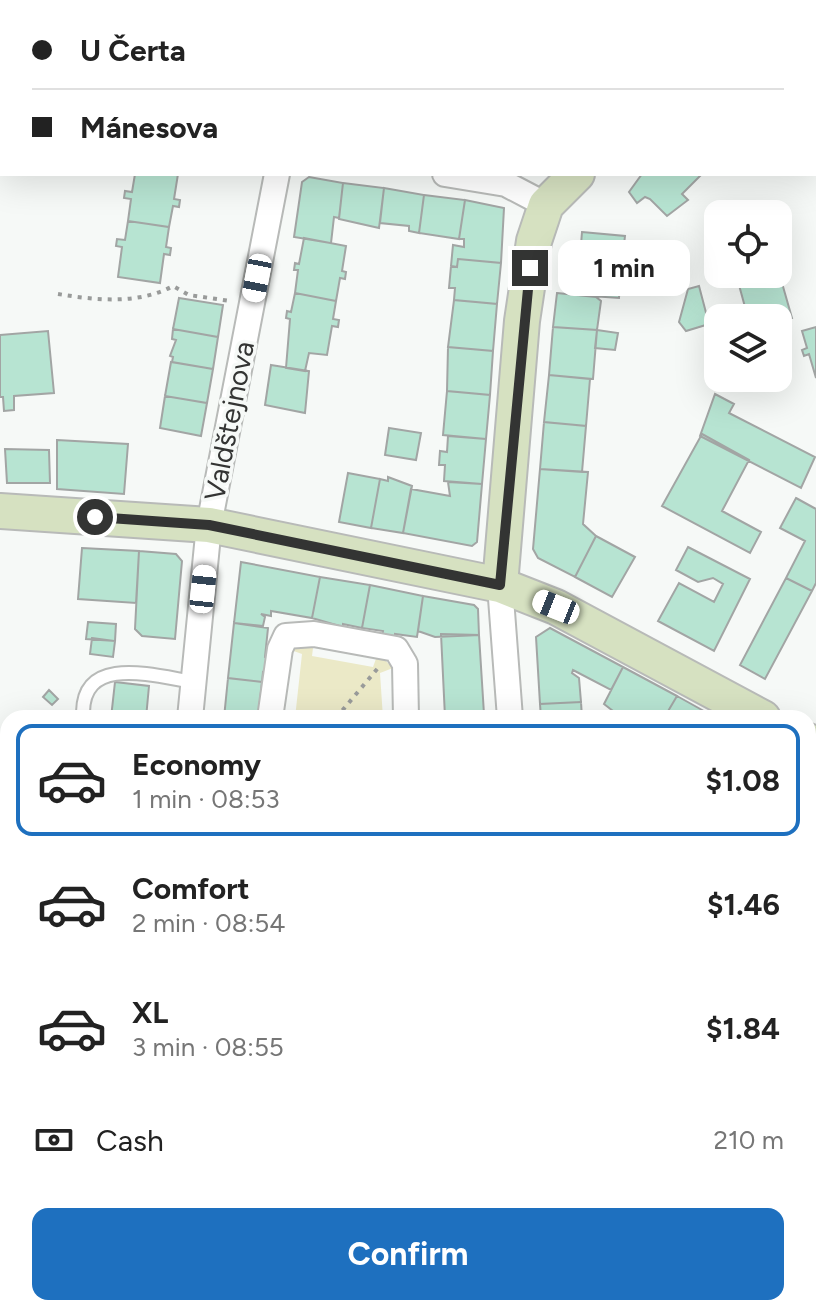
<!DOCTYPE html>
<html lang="en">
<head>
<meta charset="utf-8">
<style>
  body { margin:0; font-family:Figtree,sans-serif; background:#f2f2f2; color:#222; height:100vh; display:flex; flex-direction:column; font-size:30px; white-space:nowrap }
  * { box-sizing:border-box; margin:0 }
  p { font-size:26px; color:#767676 }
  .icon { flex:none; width:44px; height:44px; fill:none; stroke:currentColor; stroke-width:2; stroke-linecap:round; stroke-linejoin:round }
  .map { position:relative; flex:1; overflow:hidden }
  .panel { position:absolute; left:0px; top:710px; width:816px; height:606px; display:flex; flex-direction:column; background:#fff; border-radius:24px 24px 0 0; box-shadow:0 8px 32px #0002 }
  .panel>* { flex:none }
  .banner { position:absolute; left:0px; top:0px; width:816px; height:176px; box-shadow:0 8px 32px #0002; display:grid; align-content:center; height:176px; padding:0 32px; background:#fff }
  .buttons { position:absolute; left:704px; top:200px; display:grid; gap:16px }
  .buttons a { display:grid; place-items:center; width:88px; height:88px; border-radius:16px; background:#fff; box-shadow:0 8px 32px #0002; font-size:40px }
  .end { position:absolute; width:36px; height:36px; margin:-18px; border:10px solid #333433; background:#fff; box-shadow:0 0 0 4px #fff }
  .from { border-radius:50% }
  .bubble { position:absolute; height:56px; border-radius:16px; background:#fff; box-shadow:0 8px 32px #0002; font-size:26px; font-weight:700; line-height:56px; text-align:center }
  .car { position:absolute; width:24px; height:48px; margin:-24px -12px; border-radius:10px; box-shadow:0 0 6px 2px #0007; background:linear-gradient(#fff 24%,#345 0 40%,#fff 0 76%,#345 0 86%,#fff 0) }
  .banner b { display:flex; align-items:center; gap:28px; height:76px; font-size:30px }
  .banner b+b { border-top:2px solid #e0e0e0 }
  .banner i { width:20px; height:20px; background:#222 }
  ul { padding:14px 0 0; list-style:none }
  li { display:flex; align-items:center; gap:24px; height:112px; margin:0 16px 12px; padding:0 16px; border:4px solid transparent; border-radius:16px }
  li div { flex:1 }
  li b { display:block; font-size:30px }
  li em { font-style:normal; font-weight:700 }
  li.active { border-color:#1e70bf }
  li>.icon { width:72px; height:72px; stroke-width:1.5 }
  .pay { display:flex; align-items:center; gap:20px; height:88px; padding:0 32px; font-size:30px }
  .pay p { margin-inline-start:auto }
  .cta { display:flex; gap:16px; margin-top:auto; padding:16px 32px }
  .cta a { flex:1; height:92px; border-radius:16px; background:#1e70bf; color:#fff; font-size:32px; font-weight:700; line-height:92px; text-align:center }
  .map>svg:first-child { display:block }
  .green { fill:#ebe9c7 }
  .building { fill:#b7e4d2; stroke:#a2a5a4; stroke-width:2 }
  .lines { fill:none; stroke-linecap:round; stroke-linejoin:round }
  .lane-casing { stroke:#b8bab8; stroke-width:16 }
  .street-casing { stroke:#b8bab8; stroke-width:28 }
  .secondary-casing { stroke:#b8bab8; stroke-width:38 }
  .path { stroke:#999b9a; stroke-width:4; stroke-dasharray:4 6; stroke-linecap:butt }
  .lane { stroke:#fff; stroke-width:12 }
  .street { stroke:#fff; stroke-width:24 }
  .secondary { stroke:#d6e1c1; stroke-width:34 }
  .route { stroke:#333433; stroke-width:10 }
  .labels { text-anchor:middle; stroke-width:7; stroke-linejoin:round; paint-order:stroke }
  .street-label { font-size:28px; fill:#333433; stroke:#f6f9f7 }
</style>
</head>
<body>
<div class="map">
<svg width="816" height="1315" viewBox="0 0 816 1315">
  <rect width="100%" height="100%" fill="#f6f9f7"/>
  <path class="green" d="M314 640 312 656 373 667 377 656 380 655 393 668 380 673 383 718H295L302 654 291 650Z
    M816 1157V1315H722L723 1308H808V1169Z"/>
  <path class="building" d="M783 0H816V32L814 2Z
    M135 174H178L174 199 180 200 179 207 173 206 169 227 128 221 131 199 124 198 125 191 132 192Z
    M642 174H702L682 194 688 200 667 216 650 199 645 197 637 203 629 192Z
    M309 177 343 183 339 218 334 217 331 243 294 237 302 182Z
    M343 183 384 188 379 228 339 219Z
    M384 188 424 195 419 233 409 231V226L380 223Z
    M424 195 465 200 459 239 419 233Z
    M465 200 504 208 501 263 458 259 457 267 451 266 453 245 464 247V239H459Z
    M128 221 169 227 166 247 171 248 170 255 164 254 160 283 118 277 122 247 116 246 117 239 125 240Z
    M582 232 625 236 622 261 628 262V269L621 268 619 298 577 295Z
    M304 238 346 246 342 271 346 272 345 279 340 278 336 301 295 293 298 270H294L295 263 299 264Z
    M458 259 501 263 497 304 454 300 455 288H449L451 266 457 267Z
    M778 269 792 318 778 322V318H748L736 274H778Z
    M699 286 709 324 686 331 679 322 688 289Z
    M295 293 336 301 333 319 339 320 338 327 332 326 327 355 309 353 305 371 286 368 290 319 286 318 287 311 291 312Z
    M557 293 596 297 601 301 597 330 553 327Z
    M179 298 223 305 218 337 173 329Z
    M454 300 497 304 493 351 448 347Z
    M553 327 597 330 593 379 549 375Z
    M816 327V378L809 354 804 356 802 350 807 348 802 331Z
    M173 329 218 337 213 369 172 362 173 357 170 356 176 340 172 339Z
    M597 330 618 333 615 350 595 348Z
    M48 331 54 393 14 396V410L4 411 3 397H0V335Z
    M448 347 493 351 490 395 447 391Z
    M171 362 213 369 207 403 165 396Z
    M271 365 309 371 305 413 265 405Z
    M549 375 590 379 586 426 544 422Z
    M447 391 490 395 486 439 443 435Z
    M715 394 734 404 729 413 815 457 801 488 700 436Z
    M165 396 207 403 201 436 160 428Z
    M544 422 586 426 582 472 540 469Z
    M389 428 421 433 416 460 385 455Z
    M702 434 749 460 722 511 761 532 750 553 662 506Z
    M448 436 486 439 482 484 444 481 445 465H439L440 451 447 452Z
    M57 440 128 444 124 494 57 489Z
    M5 449 49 450 50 483H7Z
    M540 469 588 472 583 524 596 536 575 577 538 558 533 549Z
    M348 473 380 479 371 528 339 522Z
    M388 477 412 486 403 533 371 528 380 479 388 481Z
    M448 482 482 484 477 542 472 546 403 533 411 489 450 496Z
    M796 498 816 509V583L812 591 786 578 805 541 780 528Z
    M596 536 635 557 612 597 575 577Z
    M688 547 750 579 714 651 658 621 679 583 714 602 723 584 713 578 698 582 676 570Z
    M82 548 139 551 136 603 78 599Z
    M139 551 176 554 182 561 175 639 142 636 135 629Z
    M241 562 320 577 312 618 271 611V616L261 614 265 617 263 626 234 623Z
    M320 577 370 585 362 628 343 624V627L312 618Z
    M786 578 812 591 765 679 740 665Z
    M370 585 423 596 417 637 395 634V638L382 636 383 631 362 628Z
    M423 596 474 605 478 609 479 635 435 637 418 631Z
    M88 622 116 624 115 641 86 639Z
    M234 623 268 628 265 657 269 658 267 673 263 672 262 682 228 678Z
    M550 628 623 667 611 690 573 670 572 673 579 678 581 702 540 704 536 637Z
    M441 634 479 635 484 714 445 717Z
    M92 638 115 641 113 657 90 654Z
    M623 667 677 696 664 718H609L613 711 604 704Z
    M228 678 262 682 258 718H224Z
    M115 682 149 686 146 718H111Z
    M49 690 58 699 52 705 43 697Z
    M677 696 711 715 709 718H664Z
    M581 702 582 718H541L540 704Z
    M484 714 485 718 442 717H445Z
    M808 766 816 771V822L808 817Z
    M8 897V940L0 941V902Z
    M816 959V1024L808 1019V985L815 974 808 970Z
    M808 1019 816 1024V1057L808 1069Z
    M8 1022V1051L0 1052V1023Z
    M0 1189 8 1190V1241H0Z
    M5 1297 8 1298V1308L79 1315H3Z"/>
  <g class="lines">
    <defs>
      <path id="lane" d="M83 712C84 654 155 676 194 682
        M0 1089 8 1081
        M0 1109 8 1141"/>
      <path id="street" d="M305 2V0
        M445 174 506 184 546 205
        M500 585 510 718
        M190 718 209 525 277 174
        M270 718 280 649 286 636 314 634 396 649 405 664 406 718
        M545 1308 546 1315
        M131 1315 132 1308"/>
      <path id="secondary" d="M740 2 742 0
        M0 511 209 525 500 585 556 607 763 718
        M500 585 522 321 534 241 546 205 577 174
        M808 741 816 745
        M808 1118 816 1106
        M0 1268 8 1269
        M340 1308 401 1315
        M679 1315 684 1308"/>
    </defs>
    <use href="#lane" class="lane-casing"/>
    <use href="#street" class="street-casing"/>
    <use href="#secondary" class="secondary-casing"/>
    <path class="path" d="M58 294C95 300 138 305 173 286L189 295 230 301
      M336 718 378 668
      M808 1169 816 1156
      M808 1299 811 1291
      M710 1309 717 1314 748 1308
      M803 1315 805 1308"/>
    <use href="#lane" class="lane"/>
    <use href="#street" class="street"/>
    <use href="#secondary" class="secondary"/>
  </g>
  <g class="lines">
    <path class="route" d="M95 517 209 525 500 585 530 268"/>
  </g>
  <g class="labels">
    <g class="street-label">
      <text transform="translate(229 421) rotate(-79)" y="10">Valdštejnova</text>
    </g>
  </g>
</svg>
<div class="buttons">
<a><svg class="icon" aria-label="locate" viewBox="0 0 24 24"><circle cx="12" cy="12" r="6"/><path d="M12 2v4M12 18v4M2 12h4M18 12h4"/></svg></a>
<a><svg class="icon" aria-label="layers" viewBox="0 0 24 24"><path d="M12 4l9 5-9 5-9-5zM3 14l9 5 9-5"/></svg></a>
</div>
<i class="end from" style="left:95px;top:517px"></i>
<i class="end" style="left:530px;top:268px"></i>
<div class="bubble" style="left:558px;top:240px;width:132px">1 min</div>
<i class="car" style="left:257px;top:278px;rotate:191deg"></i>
<i class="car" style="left:203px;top:589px;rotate:6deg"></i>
<i class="car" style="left:556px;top:607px;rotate:292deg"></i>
<div class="banner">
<b><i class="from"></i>U Čerta</b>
<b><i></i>Mánesova</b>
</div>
<section class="panel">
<ul>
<li class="active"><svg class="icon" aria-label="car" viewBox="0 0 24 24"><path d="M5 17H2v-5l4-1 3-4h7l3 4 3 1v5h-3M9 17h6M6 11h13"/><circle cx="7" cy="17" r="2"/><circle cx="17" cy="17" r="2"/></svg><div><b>Economy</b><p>1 min · 08:53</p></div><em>$1.08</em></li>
<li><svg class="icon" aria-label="car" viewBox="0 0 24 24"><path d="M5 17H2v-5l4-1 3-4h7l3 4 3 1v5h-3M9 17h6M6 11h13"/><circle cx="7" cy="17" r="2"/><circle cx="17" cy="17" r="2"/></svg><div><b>Comfort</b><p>2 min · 08:54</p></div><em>$1.46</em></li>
<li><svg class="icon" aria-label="car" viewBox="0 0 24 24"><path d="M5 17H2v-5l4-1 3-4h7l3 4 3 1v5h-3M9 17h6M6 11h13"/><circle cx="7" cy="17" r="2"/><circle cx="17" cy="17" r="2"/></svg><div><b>XL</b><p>3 min · 08:55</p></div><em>$1.84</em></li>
</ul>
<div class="pay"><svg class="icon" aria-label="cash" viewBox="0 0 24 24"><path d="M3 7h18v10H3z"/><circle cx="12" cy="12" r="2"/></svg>Cash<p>210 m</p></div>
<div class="cta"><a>Confirm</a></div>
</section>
</div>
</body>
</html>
